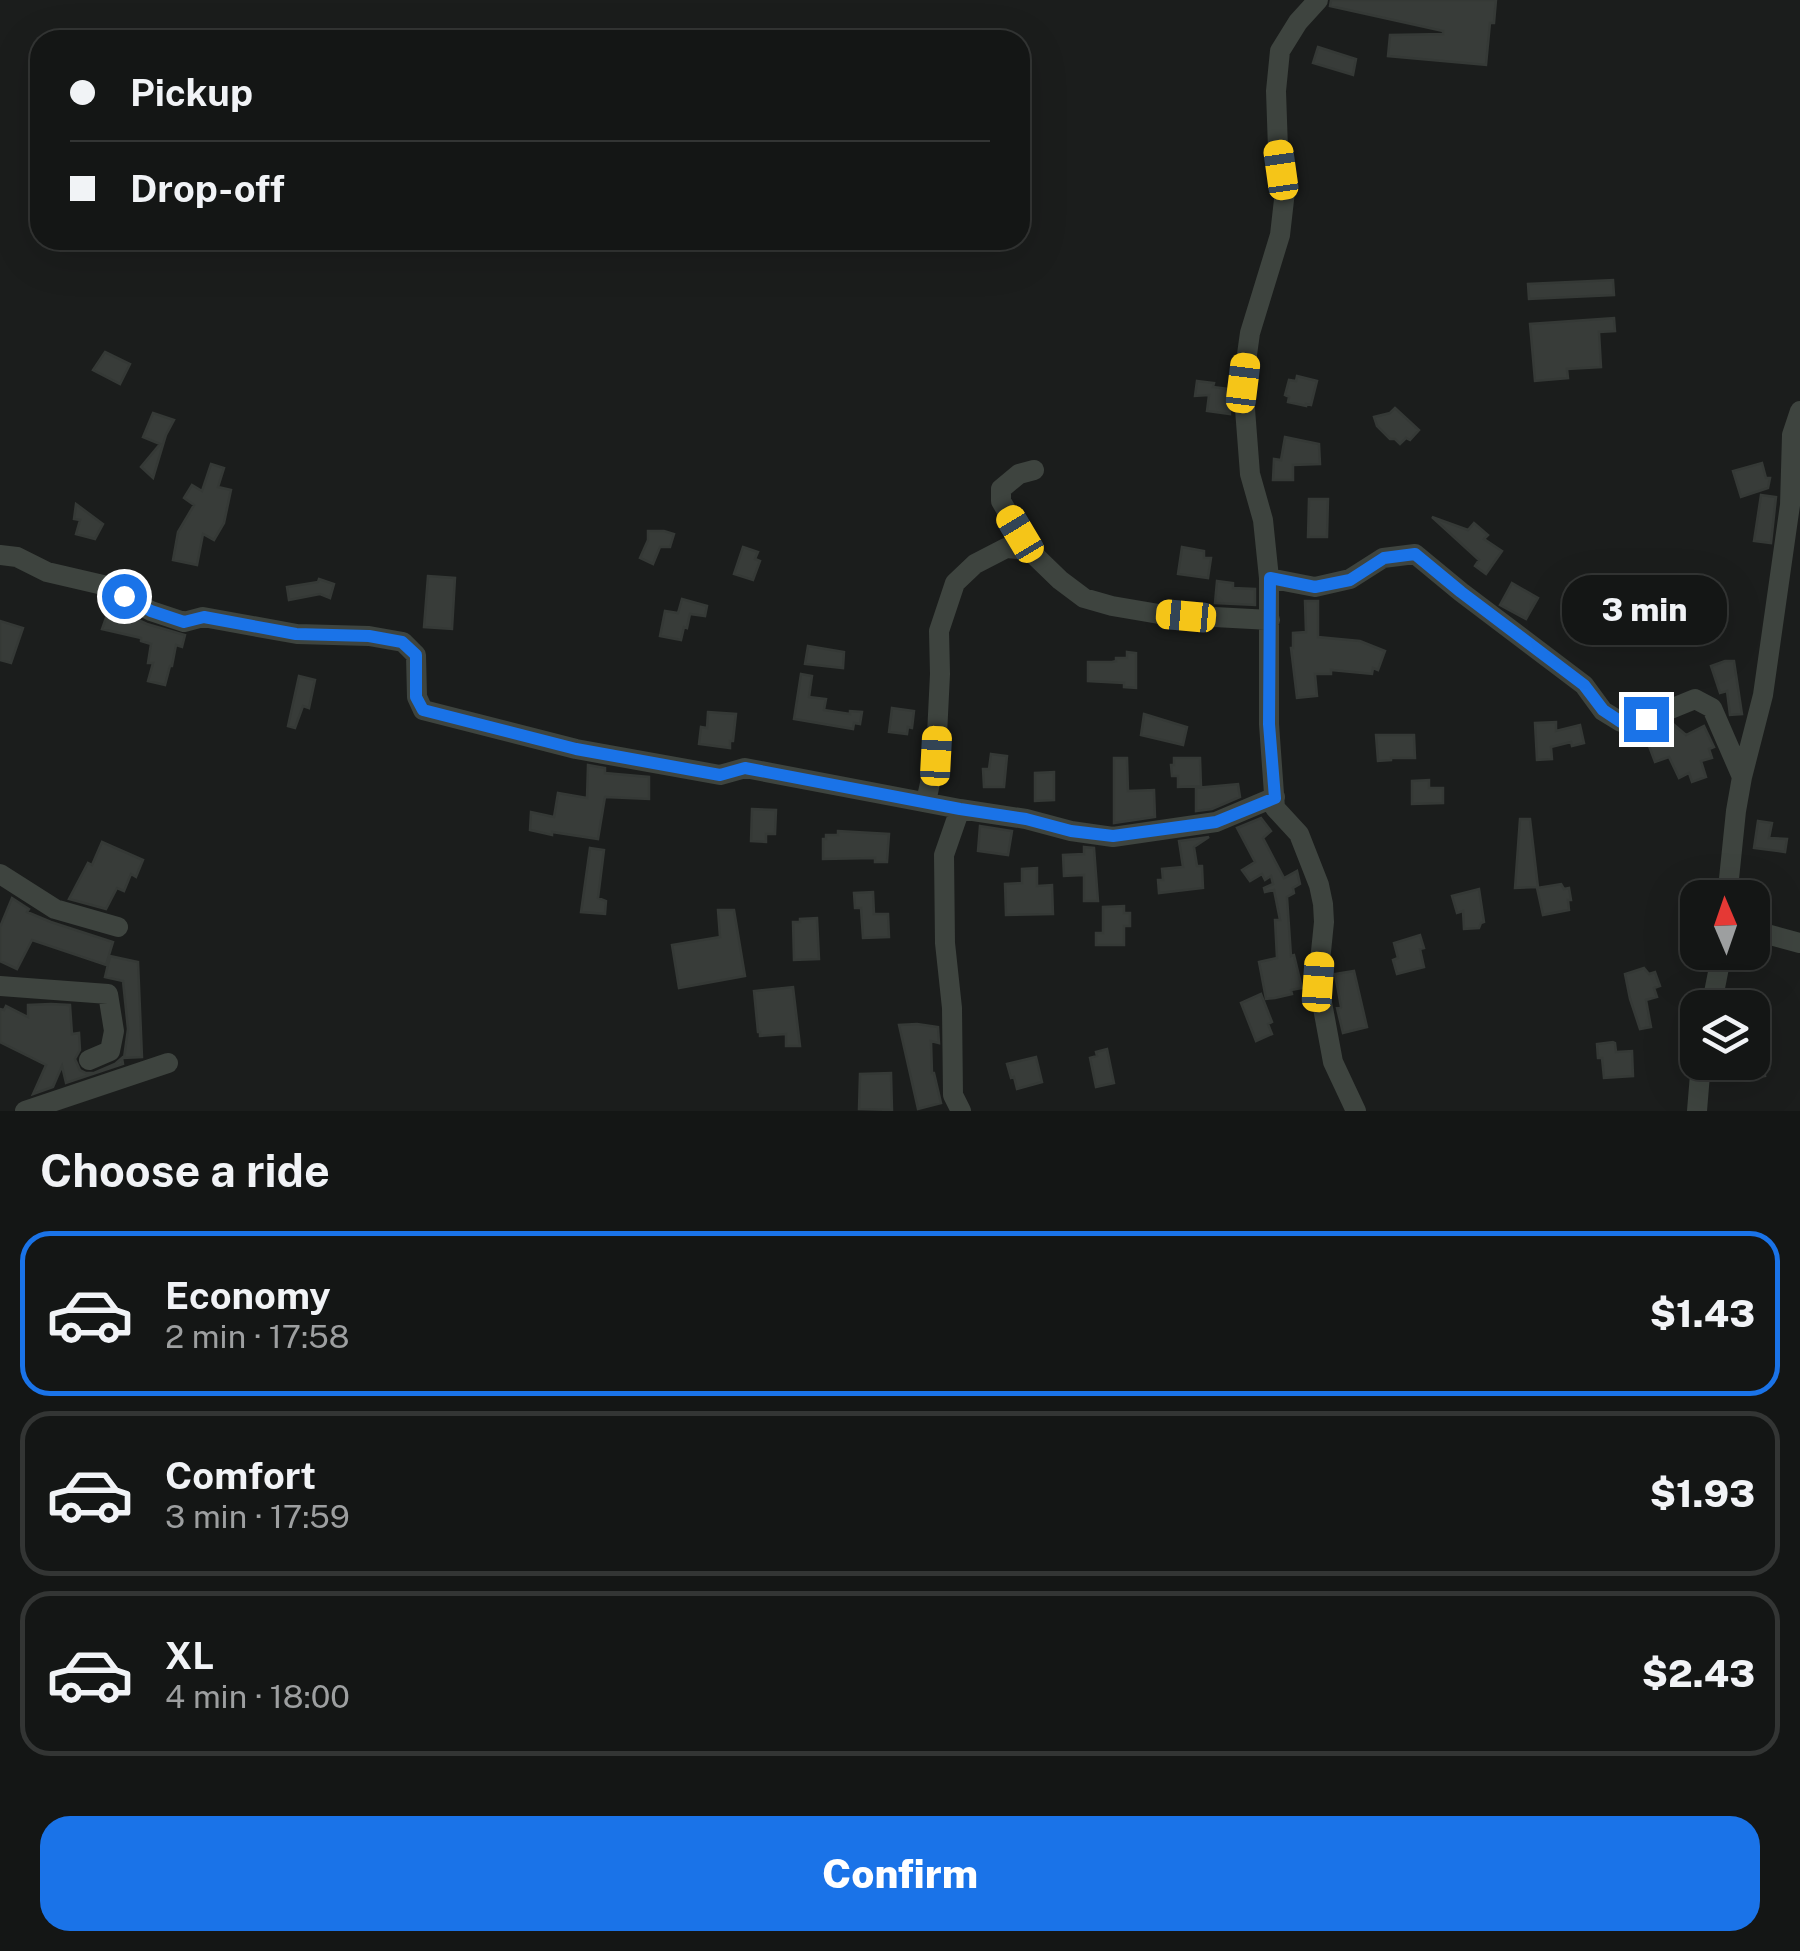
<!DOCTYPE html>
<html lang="en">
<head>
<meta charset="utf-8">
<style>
  body { margin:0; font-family:"Public Sans",sans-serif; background:#1d1f1e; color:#f1f3f6; height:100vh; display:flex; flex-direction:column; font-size:38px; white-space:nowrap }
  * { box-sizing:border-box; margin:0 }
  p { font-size:32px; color:#9d9fa0 }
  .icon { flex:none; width:55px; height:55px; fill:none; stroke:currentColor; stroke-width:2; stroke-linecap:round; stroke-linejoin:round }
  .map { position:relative; height:1111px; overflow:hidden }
  .drawer { display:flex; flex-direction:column; background:#141615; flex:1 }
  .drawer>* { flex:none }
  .banner { position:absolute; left:30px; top:30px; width:1000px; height:220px; border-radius:30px; box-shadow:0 10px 40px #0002,0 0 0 2px #333534; display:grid; align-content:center; height:220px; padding:0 40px; background:#141615 }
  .needle { width:65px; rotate:358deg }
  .tools { position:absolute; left:1680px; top:880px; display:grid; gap:20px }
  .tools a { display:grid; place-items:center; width:90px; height:90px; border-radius:20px; background:#141615; box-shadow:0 10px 40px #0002,0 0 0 2px #333534; font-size:50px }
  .end { position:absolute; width:45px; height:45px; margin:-22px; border:12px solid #1a73e8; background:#fff; box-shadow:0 0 0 5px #fff }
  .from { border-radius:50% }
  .bubble { position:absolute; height:70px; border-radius:30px; background:#141615; box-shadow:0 10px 40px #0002,0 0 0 2px #333534; font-size:32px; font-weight:800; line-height:70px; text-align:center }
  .car { position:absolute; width:30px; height:60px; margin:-30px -15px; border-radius:12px; box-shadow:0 0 8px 2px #0007; background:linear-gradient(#f5c518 24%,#345 0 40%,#f5c518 0 76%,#345 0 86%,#f5c518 0) }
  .banner b { display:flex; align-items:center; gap:35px; height:95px; font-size:38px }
  .banner b+b { border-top:2px solid #333534 }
  .banner i { width:25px; height:25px; background:#f1f3f6 }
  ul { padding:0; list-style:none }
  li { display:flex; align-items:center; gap:30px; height:165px; margin:0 20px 15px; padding:0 20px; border:5px solid #333534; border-radius:30px }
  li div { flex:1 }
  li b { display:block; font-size:38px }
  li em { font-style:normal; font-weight:800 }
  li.selected { border-color:#1a73e8 }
  li>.icon { width:90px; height:90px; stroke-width:1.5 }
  h2 { padding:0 40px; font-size:45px; line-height:120px }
  .button { display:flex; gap:20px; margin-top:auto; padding:20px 40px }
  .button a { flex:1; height:115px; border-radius:30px; background:#1a73e8; color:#fff; font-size:40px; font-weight:800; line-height:115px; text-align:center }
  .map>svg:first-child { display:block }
  .building { fill:#383c39; stroke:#353936; stroke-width:2.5 }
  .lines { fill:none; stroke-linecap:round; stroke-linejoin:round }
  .minor { stroke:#3e443f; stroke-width:20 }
  .route { stroke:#1a73e8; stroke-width:12 }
</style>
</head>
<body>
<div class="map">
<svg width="1800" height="1111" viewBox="0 0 1800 1111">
  <rect width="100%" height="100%" fill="#1b1d1c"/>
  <path class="building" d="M1331 0H1496L1494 23H1490L1486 65 1388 56 1390 35 1443 34V31L1330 6Z
    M1318 47 1356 59 1353 75 1313 63Z
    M1613 280 1614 295 1529 299 1528 284Z
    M1614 318 1615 331 1599 332 1601 367 1567 369 1568 378 1535 381 1530 324Z
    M105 352 130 364 120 384 93 370Z
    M1297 376 1317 381 1311 405 1306 404V406L1288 402 1289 397 1285 395 1289 380 1296 381Z
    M1197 381 1214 383 1213 387 1230 389V414L1207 411 1209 395 1195 396Z
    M1395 408 1419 430 1410 440 1406 438 1400 444 1395 439H1390L1377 426 1374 417 1390 413Z
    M153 413 174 420 166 435 153 478 141 467 160 444 143 437Z
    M1285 437 1319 444 1320 464 1293 465V480H1273L1274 459 1281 460Z
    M1762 463 1766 478H1770L1768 488 1741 497 1733 471Z
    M211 464 224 468 218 487 231 490 224 523 214 540 203 534 197 565 173 560 178 532 194 505 184 498 192 485 202 491Z
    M1761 495 1776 497 1771 543 1754 541Z
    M1309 499H1328L1327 537H1308Z
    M76 504 103 524 95 539 76 534 80 520 74 519Z
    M1432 517 1468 530 1474 523 1488 535 1484 539 1502 551 1486 574 1475 566 1479 560Z
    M648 531H664L674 534 670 547H660L653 564 640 558 648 540Z
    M743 547 758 552 755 559 760 561 753 580 734 574Z
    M1182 547 1204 551V558H1211L1208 578 1178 574Z
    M428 576 455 578 452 629 424 627Z
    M319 579 334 584 330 598 320 594 289 600 287 587 318 582Z
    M1217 581 1233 583V588L1255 589V605L1215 603Z
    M1512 583 1538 598 1526 619 1500 605Z
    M682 599 707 606 705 616 690 614 687 628 684 627 681 640 660 636 665 611 678 613Z
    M1305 601H1318V637L1360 641 1385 651 1378 670 1373 668 1372 674 1331 670V674H1315L1317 696 1297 698 1291 648H1293V633L1306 632Z
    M108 612 136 619 147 624 185 635 182 647 176 645 172 666H170L165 685 148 681 153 663H148L151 644 141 641V638L102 629Z
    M0 621 23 628 11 663 0 660Z
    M808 646 844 652 843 668 805 664Z
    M1127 652 1136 653V688L1124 687V683L1088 681V662H1112L1116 661V658H1127Z
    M1725 661H1734L1742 714 1730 715 1727 691 1720 693 1711 666Z
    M801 674 812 676 809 697 826 699 824 710 850 714V711L862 712 860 724 854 723 853 729 794 719Z
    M299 676 315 680 309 708 303 706 295 728 288 726Z
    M892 708 914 711 912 728 908 727 907 734 889 732Z
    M708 712 736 714 733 741H730V748L699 744 701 727 707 728Z
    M1144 714 1187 727 1183 745 1141 735Z
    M1556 722V731L1580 725 1584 743 1572 746 1571 742 1551 747 1552 759 1537 760 1535 723Z
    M1672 723 1686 735 1704 726 1714 747 1709 749 1712 758 1701 761 1706 777 1692 782 1689 773 1679 778 1669 757 1655 762 1649 746 1659 729Z
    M1376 735H1414L1415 758H1391V760L1378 761Z
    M991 754 1007 756 1004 787H984L983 769H989Z
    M1114 758H1127L1128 791 1154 790 1155 817 1114 823Z
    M1174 758H1200L1201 786 1178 787V776H1172L1171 765H1174Z
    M588 765 605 768V773L649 777V799L605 797 598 839 552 832V835L530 830 531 812 554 817 558 793 587 798Z
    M1054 772V800L1035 801V773Z
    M1429 780V788H1443V803L1412 804V781Z
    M1238 784 1240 797 1212 809 1196 811V788Z
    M752 809 776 810 775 834H766V842L751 841Z
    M1261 818 1271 831 1263 838 1284 878 1297 871 1300 884 1293 888 1294 893 1287 897 1291 956 1294 955 1302 988 1291 990 1292 994 1275 998 1266 999 1259 962 1277 958 1275 920H1280L1274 890 1265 892 1264 888 1273 884 1271 876 1265 880 1262 874 1250 881 1242 870 1255 862 1237 828Z
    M1520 819H1530L1538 887 1515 888Z
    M1758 821 1772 823 1769 838 1787 839 1785 852 1754 848Z
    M980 826 1012 831 1008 855 978 851Z
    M838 831 889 834 887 862H875V858L823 859V839H826V835H838Z
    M1209 837 1194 847 1197 866H1202L1203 888 1159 893 1158 880H1163L1162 869 1183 867 1179 841Z
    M102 842 143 860 136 877 131 874 124 891 117 888 106 909 69 899 88 863 92 865Z
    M1084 847 1094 848 1098 901H1084V875L1064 876 1063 855 1084 854Z
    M590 848 604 850 598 898 606 901 605 914 581 912Z
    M1037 868V886L1052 885 1053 914 1006 915 1005 884 1022 883V869Z
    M1561 884 1564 889 1569 888 1571 900H1568L1569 910 1543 915 1537 888Z
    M1479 889 1484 922 1481 923 1479 928 1464 929 1463 911 1457 913 1452 896Z
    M873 892 874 914H888L889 937 863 938 861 908H855L854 893Z
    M12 898 29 909 27 912 51 922 113 942 106 965 32 940 17 969 0 961V927Z
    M1124 906V913H1130V926H1124V945H1096V933H1103V907Z
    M718 910H734L745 976 679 988 672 945 720 937Z
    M817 918 819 959 794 960 793 922H800V919Z
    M1420 935 1424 948 1420 949 1424 967 1397 974 1393 960 1398 958 1394 943Z
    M110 956 138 962 142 1057 124 1058 128 1029 123 981 105 977Z
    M1644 968 1649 974 1655 972 1660 986 1654 988 1657 997 1646 1000 1651 1027 1640 1029 1630 999 1625 974Z
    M1354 971 1367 1027 1343 1033 1337 1008 1341 1007 1335 974Z
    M793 987 800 1046H786V1034L760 1036V1032H758L754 991Z
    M1261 994 1272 1022 1268 1024 1272 1034 1256 1041 1241 1003Z
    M51 1004 70 1005 72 1034 79 1033 80 1050 75 1059 80 1070 86 1073H94L115 1064 122 1058 123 1064 66 1083 62 1066 53 1087 33 1094 46 1065 0 1042V1009L4 1010 6 1006 28 1017V1005Z
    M917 1024 938 1027 939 1043 931 1041 932 1073H934L941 1103 918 1109 899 1025Z
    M1613 1042 1615 1043 1616 1052 1632 1051 1633 1076 1604 1078 1602 1058H1598L1597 1044Z
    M1107 1049 1114 1083 1096 1087 1090 1058 1097 1056 1096 1052Z
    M1036 1057 1042 1082 1017 1089 1014 1077 1011 1078 1007 1064Z
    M1726 1062H1768L1769 1069 1764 1070 1765 1076 1751 1078V1075L1728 1076Z
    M891 1073 892 1110 859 1109 860 1074Z"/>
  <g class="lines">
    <path class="minor" d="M1318 0 1298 22 1280 51 1276 91 1278 149 1285 191 1280 235 1250 333 1243 383 1250 474 1263 520 1269 578V724L1275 808 1299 834 1319 885 1323 904 1324 922 1318 981 1333 1062 1356 1111
      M1034 470 1019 474 1001 489V501L1029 550 1060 580 1084 598 1112 606 1159 614 1270 620
      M0 555 17 557 47 572 103 585 151 611 184 622 203 617 297 634 369 636 403 642 416 655 417 697 423 710 576 749 720 775 745 768 960 809 1026 819 1071 831 1113 837 1216 822 1275 797
      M1269 578 1315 587 1350 579 1383 558 1415 554 1461 592 1584 685 1603 711 1621 722 1646 719 1695 699 1712 708 1742 777
      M926 802 936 755 940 674 939 631 955 583 975 564 1006 548 1029 550
      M960 809 944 855 945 943 952 1008 953 1095 961 1111
      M0 874 55 909 118 927
      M1727 898 1736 811 1742 777 1763 695 1790 505 1792 435 1800 411
      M1752 930 1800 943
      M0 986 108 994 114 1031 110 1051 89 1060
      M1711 1008 1722 952
      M25 1111 168 1063
      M1697 1111 1701 1062"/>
  </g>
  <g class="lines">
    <path class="route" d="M124 596 151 611 184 622 204 617 296 634 369 636 402 642 416 655V697L423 710 576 749 720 775 745 768 960 809 1026 819 1071 831 1113 836 1216 822 1275 798 1269 724 1270 578 1315 587 1350 580 1384 558 1415 554 1461 592 1584 685 1603 710 1621 722 1646 719"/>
  </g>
</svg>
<div class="tools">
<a><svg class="needle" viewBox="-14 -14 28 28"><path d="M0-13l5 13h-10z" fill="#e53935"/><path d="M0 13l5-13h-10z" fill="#9d9fa0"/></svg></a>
<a><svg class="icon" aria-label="layers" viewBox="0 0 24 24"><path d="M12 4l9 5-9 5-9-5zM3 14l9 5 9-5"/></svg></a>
</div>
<i class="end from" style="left:124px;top:596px"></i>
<i class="end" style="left:1646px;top:719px"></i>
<div class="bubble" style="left:1562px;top:575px;width:165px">3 min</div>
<i class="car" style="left:1281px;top:170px;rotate:352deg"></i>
<i class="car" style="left:1243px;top:383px;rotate:7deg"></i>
<i class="car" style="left:1020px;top:534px;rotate:329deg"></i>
<i class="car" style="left:1186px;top:616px;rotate:275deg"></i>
<i class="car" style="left:936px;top:756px;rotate:3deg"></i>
<i class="car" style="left:1318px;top:982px;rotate:4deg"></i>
<div class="banner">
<b><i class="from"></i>Pickup</b>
<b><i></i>Drop-off</b>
</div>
</div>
<section class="drawer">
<h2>Choose a ride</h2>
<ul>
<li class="selected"><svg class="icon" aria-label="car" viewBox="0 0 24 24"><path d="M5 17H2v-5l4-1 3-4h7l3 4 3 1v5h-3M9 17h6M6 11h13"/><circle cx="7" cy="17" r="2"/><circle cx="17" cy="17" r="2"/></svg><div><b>Economy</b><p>2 min · 17:58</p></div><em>$1.43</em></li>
<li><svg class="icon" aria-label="car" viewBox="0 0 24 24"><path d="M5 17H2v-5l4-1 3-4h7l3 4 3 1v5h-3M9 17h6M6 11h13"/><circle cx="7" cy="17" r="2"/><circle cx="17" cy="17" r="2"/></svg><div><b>Comfort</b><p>3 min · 17:59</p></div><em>$1.93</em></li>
<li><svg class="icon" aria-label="car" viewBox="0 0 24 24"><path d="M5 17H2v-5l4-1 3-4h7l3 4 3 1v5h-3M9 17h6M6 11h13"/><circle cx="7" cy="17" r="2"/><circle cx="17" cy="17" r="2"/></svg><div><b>XL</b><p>4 min · 18:00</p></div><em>$2.43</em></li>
</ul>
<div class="button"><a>Confirm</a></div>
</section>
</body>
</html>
